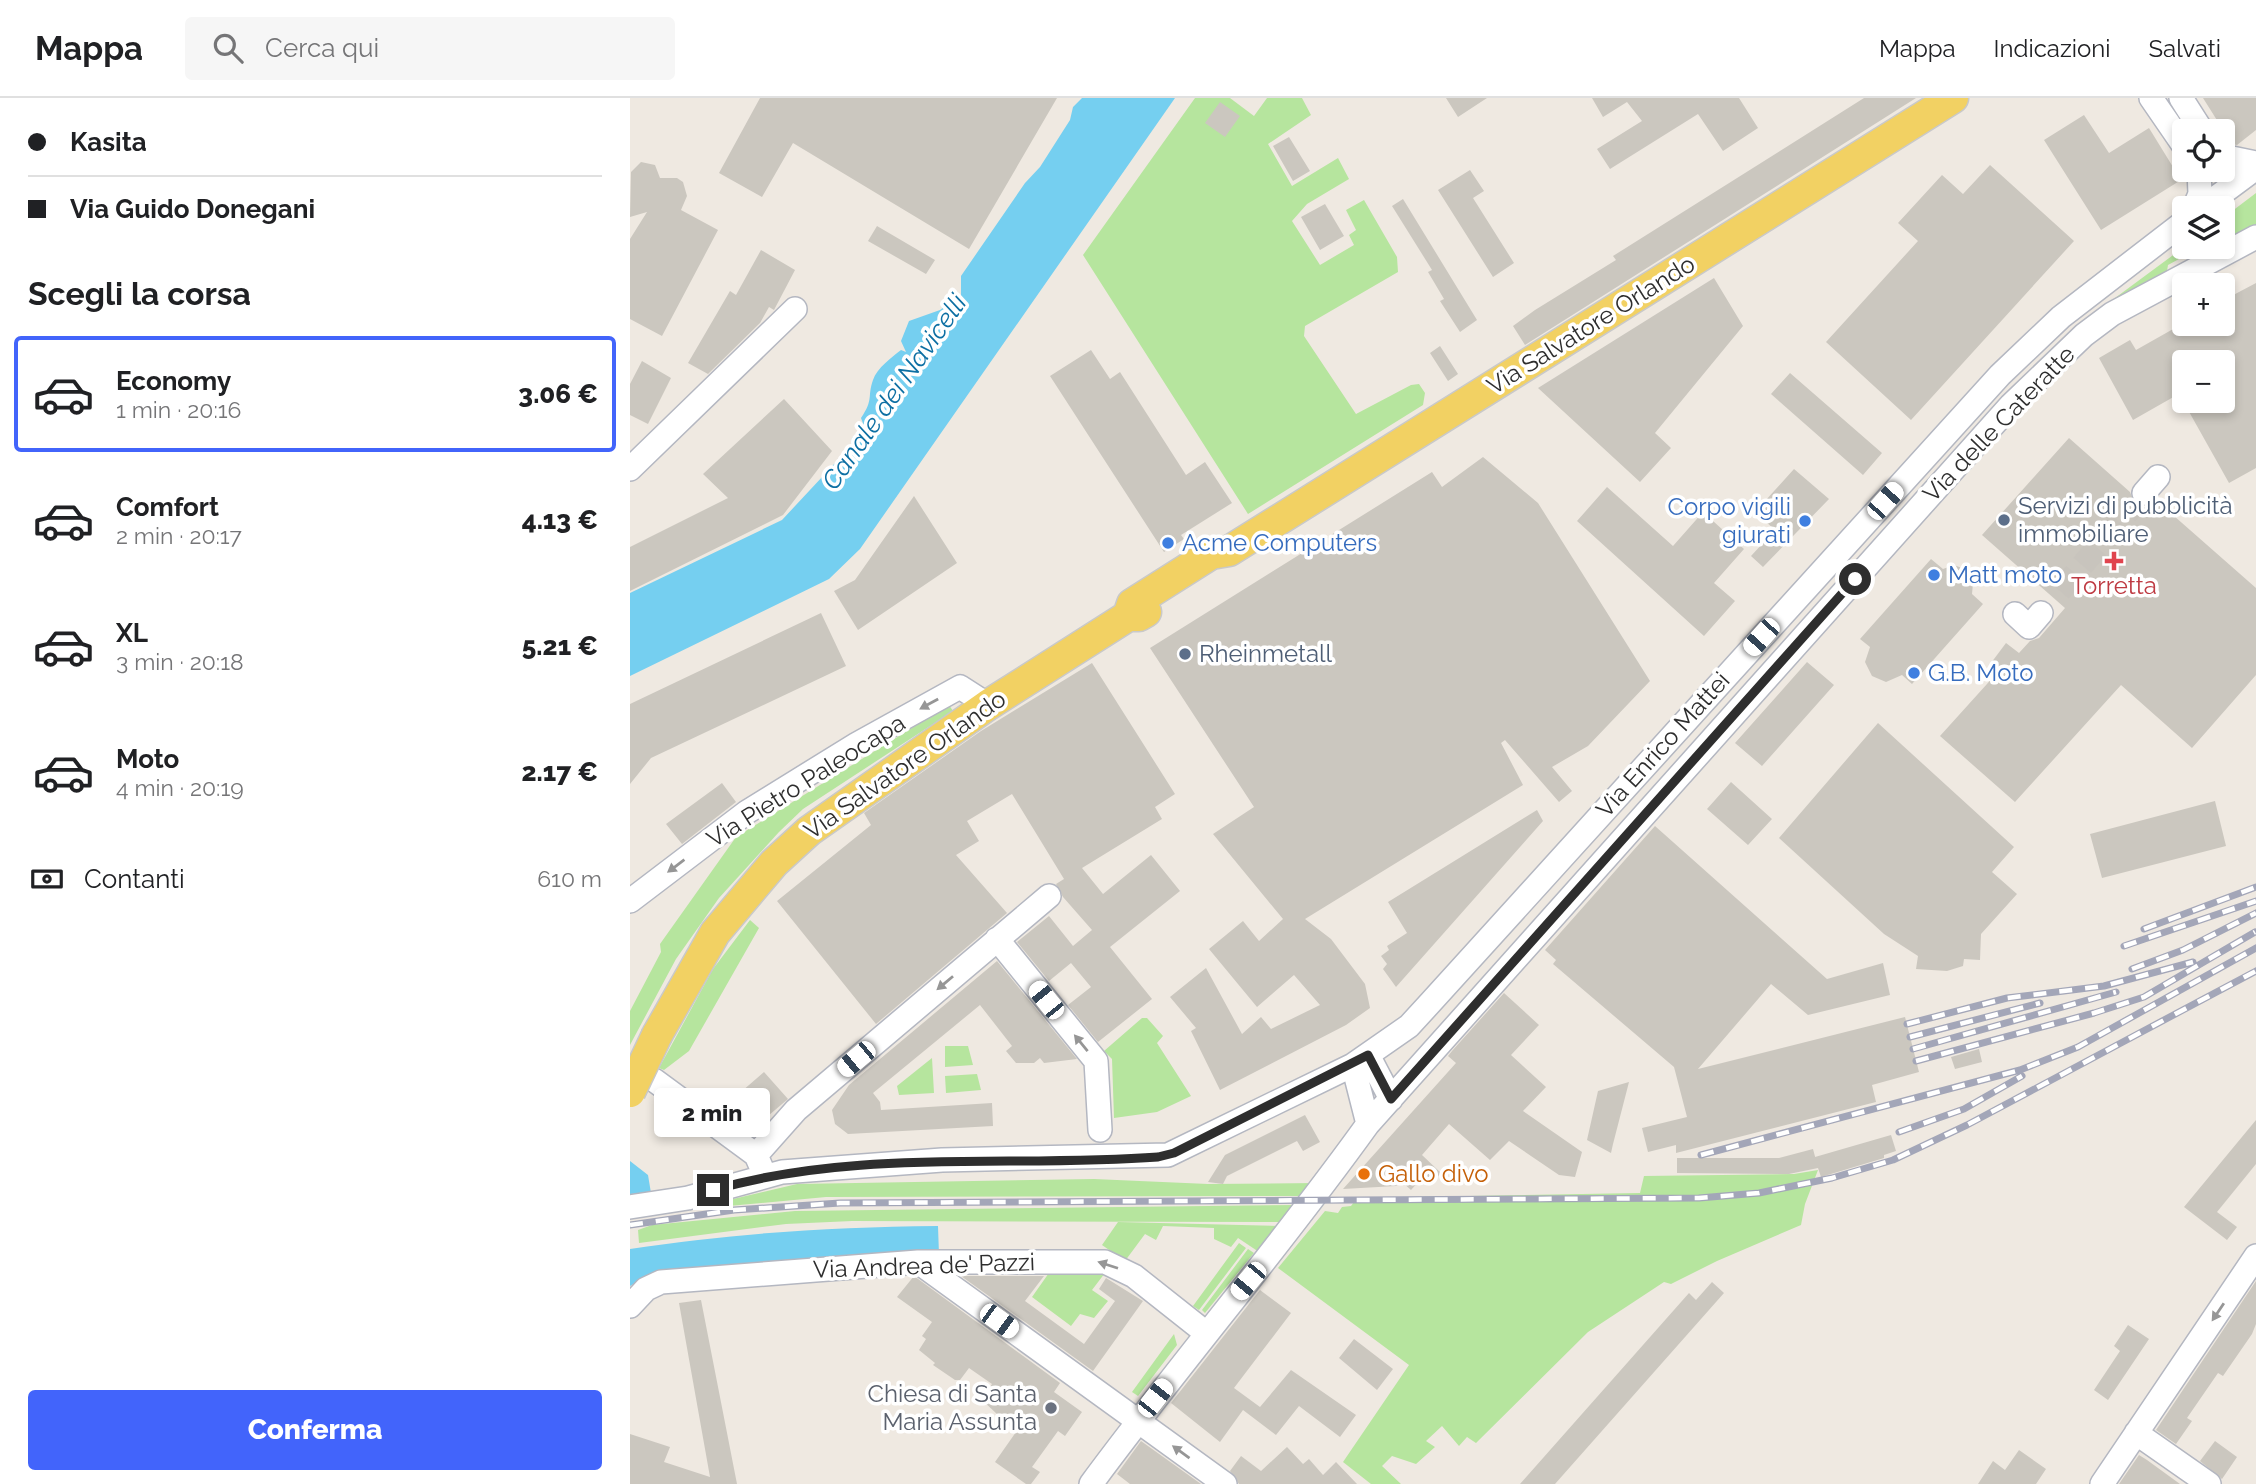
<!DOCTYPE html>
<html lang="it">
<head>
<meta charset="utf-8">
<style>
  body { margin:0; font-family:Raleway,sans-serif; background:#f6f6f6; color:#202124; height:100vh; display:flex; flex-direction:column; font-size:26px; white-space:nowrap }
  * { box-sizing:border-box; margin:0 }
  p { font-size:23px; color:#757577 }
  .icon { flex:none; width:38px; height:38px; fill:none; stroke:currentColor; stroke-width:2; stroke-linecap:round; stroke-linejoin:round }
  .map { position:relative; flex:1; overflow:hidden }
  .panel { display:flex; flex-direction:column; background:#fff; width:630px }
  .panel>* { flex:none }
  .top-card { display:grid; align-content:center; height:154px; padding:0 28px; background:#fff }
  .buttons { position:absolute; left:1542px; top:21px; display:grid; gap:14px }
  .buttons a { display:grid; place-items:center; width:63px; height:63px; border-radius:7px; background:#fff; box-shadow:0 4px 10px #0003; font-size:35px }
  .end { position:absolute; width:32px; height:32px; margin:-16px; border:9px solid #2e2e2e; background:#fff; box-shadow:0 0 0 4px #fff }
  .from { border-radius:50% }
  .bubble { position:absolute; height:49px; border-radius:7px; background:#fff; box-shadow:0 4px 10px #0003; font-size:23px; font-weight:800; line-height:49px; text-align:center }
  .car { position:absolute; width:21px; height:42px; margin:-21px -10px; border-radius:9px; box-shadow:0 0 5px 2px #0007; background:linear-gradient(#fff 24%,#345 0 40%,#fff 0 76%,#345 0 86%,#fff 0) }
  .top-card b { display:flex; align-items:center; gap:24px; height:66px; font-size:26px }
  .top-card b+b { border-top:2px solid #e0e0e0 }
  .top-card i { width:18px; height:18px; background:#202124 }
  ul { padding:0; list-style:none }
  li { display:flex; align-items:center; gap:21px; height:116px; margin:0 14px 10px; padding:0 14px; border:4px solid transparent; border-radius:7px }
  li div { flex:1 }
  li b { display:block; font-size:26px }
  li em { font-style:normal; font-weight:800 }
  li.current { border-color:#4264fb }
  li>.icon { width:63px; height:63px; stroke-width:1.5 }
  h2 { padding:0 28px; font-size:32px; line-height:84px }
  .pay { display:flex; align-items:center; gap:18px; height:77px; padding:0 28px; font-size:26px }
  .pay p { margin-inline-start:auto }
  .cta { display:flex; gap:14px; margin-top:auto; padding:14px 28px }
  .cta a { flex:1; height:80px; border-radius:7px; background:#4264fb; color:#fff; font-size:28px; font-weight:800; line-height:80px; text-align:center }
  header { display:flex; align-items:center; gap:42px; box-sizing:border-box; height:98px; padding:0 35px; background:#fff; border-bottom:2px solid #e0e0e0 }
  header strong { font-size:33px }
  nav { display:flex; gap:38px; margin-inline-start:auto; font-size:24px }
  .search { width:490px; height:63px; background:#f6f6f6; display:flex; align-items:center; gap:18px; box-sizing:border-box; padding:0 24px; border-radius:7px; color:#757577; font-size:26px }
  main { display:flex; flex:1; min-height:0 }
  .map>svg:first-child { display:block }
  .green { fill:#b6e59e }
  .water { fill:#75cff0 }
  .building { fill:#cbc7bf }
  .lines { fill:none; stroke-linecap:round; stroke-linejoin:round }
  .minor-tunnel { stroke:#c8c4bd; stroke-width:23; stroke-dasharray:23 11; stroke-linecap:butt }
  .minor-casing { stroke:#b4b7c1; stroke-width:26 }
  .major-casing { stroke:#c9c9c9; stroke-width:33 }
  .minor { stroke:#fff; stroke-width:23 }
  .major { stroke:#f2d163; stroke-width:30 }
  .rail-casing { stroke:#a3a6b8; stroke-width:7 }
  .rail { stroke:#fff; stroke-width:4.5; stroke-dasharray:13; stroke-linecap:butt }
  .major-bridge-casing { stroke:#c9c9c9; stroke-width:33; stroke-linecap:butt }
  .major-bridge { stroke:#f2d163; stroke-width:30 }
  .oneway { fill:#969696 }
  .route { stroke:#2e2e2e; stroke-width:9 }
  .service-dot { fill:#5c6f8a; stroke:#fff; stroke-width:2.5 }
  .shop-dot { fill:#3f7fe0; stroke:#fff; stroke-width:2.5 }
  .health-dot { fill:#e0444e; stroke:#fff; stroke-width:2.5 }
  .food-dot { fill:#e8710a; stroke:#fff; stroke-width:2.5 }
  .worship-dot { fill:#6b7280; stroke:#fff; stroke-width:2.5 }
  .labels { text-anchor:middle; stroke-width:7; stroke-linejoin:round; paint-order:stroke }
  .street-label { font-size:24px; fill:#2e2e2e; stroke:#fff }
  .service-label { font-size:24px; fill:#4e5e75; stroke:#fff; text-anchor:start }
  .shop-label { font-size:24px; fill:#366cbe; stroke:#fff; text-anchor:start }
  .health-label { font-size:24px; fill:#be3a42; stroke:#fff }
  .food-label { font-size:24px; fill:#c56008; stroke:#fff; text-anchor:start }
  .worship-label { font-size:24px; fill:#5b616d; stroke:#fff; text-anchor:end }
  .water-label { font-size:26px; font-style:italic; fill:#0d6fa3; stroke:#fff }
</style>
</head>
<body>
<header>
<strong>Mappa</strong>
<div class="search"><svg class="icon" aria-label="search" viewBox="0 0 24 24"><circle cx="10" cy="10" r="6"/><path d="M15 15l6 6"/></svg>Cerca qui</div>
<nav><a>Mappa</a><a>Indicazioni</a><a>Salvati</a></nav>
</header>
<main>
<section class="panel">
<div class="top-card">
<b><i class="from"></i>Kasita</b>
<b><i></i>Via Guido Donegani</b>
</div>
<h2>Scegli la corsa</h2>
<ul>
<li class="current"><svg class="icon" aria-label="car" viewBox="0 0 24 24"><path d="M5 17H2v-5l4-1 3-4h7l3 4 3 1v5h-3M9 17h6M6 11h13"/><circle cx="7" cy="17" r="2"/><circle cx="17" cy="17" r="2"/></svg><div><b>Economy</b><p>1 min · 20:16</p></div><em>3.06 €</em></li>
<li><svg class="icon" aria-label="car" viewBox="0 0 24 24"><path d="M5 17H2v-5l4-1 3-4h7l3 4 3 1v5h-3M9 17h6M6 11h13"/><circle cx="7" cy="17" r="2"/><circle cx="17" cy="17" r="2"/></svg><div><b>Comfort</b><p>2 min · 20:17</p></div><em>4.13 €</em></li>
<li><svg class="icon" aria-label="car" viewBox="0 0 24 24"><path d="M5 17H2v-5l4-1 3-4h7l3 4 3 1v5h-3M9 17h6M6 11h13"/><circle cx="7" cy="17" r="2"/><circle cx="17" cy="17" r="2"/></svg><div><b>XL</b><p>3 min · 20:18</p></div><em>5.21 €</em></li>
<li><svg class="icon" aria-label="car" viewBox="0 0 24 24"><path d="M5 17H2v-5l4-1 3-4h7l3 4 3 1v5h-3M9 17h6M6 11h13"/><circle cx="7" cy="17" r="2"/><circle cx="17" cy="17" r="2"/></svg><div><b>Moto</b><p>4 min · 20:19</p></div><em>2.17 €</em></li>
</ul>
<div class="pay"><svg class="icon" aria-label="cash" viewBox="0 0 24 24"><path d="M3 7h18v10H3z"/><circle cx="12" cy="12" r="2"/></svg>Contanti<p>610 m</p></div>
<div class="cta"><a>Conferma</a></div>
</section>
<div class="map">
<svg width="1626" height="1386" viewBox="0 0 1626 1386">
  <rect width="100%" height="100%" fill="#efe9e1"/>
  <path class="green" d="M565 0H600L624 18 637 0H672L681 17 638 46 662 88 708 60 719 81 677 106 662 123 690 167 724 147 719 137 726 132 716 112 734 102 767 159 768 174 675 228 674 238 726 316 781 287 789 286 795 295 793 307 618 416 453 157Z
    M1626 95V126L1593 143V120Z
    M1554 149H1571L1538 167 1537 173 1483 205 1481 203Z
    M319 607 323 613 173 711 149 734 89 800 46 861 0 947V913L31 854 30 846 106 739Z
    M120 822 129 830 59 953 34 972 29 970 83 871Z
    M512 920H517L533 938 527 945 561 998 527 1014 484 1020 482 961 474 953Z
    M338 948 343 967 315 969V948Z
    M302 960 304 995 269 997 267 988Z
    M347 976 351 992 316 995 315 978Z
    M1188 1072 1175 1106 1171 1127 1087 1163 1041 1186 1034 1184 958 1234 846 1345 837 1339 829 1348 812 1328 796 1343 805 1349 786 1366 762 1358 752 1368 771 1386H741L713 1364 779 1267 648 1170 695 1113 708 1115 712 1109 721 1108 727 1100 1010 1095 1014 1078 1164 1076Z
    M464 1081 578 1086 689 1085 677 1098 196 1099 56 1112 167 1086Z
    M666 1107 656 1124 222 1123 156 1126 9 1145 8 1132 22 1127 165 1113Z
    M488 1124 652 1128 629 1154 608 1140 601 1149 584 1141V1130L533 1128 526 1142 515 1136 495 1163 472 1147Z
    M609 1145 616 1150 569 1212 563 1208Z
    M618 1151 624 1155 575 1215 572 1212Z
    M478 1171 462 1192 478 1203 464 1220 450 1216 441 1228 402 1199 421 1172Z
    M544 1236 547 1247 508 1298 502 1294Z"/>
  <path class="water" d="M452 0H545L230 451 199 481 0 578V495L152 422 221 348 222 340 234 328 231 320C244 301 237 299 243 282 247 270 262 259 271 252L276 254 271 243 279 223 310 212 331 197V178L395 85 410 69 440 22 443 9Z
    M0 1063 18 1077 21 1095 0 1096Z
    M308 1128 309 1157 24 1175 0 1188V1151C107 1135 201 1129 308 1128Z"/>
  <path class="building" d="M130 0H427L339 151 163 45 132 99 89 75Z
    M816 0H857L828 19Z
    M962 0H1109L1128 30 1093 53 1068 16 980 71 967 51 1012 23 997 4 973 19Z
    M1234 0H1286L895 247 883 228 905 212 986 162 983 158Z
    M1573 0H1626V32L1607 47 1602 46Z
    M590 4 610 18 595 39 575 25Z
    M1454 17 1479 55 1519 30 1551 82 1471 132 1414 42Z
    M659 39 680 73 663 83 643 48Z
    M11 64 25 67 30 80H47L53 84 57 98 51 112 88 132 32 238 0 221V141L17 114 0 119 1 74Z
    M1360 67 1444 143 1281 322 1196 244 1288 143 1268 125 1312 77 1333 96Z
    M840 72 854 93 843 100 884 165 863 179 808 92Z
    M773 101 847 222 830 234 810 203 814 201 798 174 802 172 762 108Z
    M695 106 714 138 690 152 671 119Z
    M247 128 305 162 296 176 238 143Z
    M131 152 165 172 144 212 139 209 130 225 78 276 58 265 100 193 106 197Z
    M1084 180 1113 228 1025 335 1041 350 1010 384 908 290Z
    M1626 185V370L1599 385 1553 303H1592V264H1554V293L1503 322 1469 260 1500 242 1506 252 1552 226H1592V203Z
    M810 248 828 276 818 283 800 255Z
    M461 252 480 281 490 274 556 377 575 364 602 405 551 437 554 441 534 454 420 278Z
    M12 263 41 280 18 326 0 317V286Z
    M1160 275 1252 355 1233 377 1141 296Z
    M154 301 202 353 153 417 0 493V449L98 400 73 376Z
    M1439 340 1500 394 1505 406 1520 411 1527 403 1626 490V577L1562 650 1491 587 1385 704 1310 638 1366 576 1358 569 1376 545 1389 555 1400 543 1409 540 1435 510 1352 437Z
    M853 359 908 405 1020 583 958 648 922 669 942 693 929 704 875 642 871 645 893 687 675 821 701 841 735 886 740 910 716 927 590 992 561 933 566 930 540 899 576 870 612 936 631 919 641 931 690 907 664 877 627 909 579 851 613 823 629 843 653 821 583 736 624 709 520 550 802 374 812 389Z
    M1164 371 1199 401 1133 469 1121 458 1145 432 1125 414Z
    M977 389 1043 448 1073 414 1114 451 1084 485 1105 503 1074 538 947 423Z
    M284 398 327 465 228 532 204 493 225 482Z
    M1301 461 1313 471 1324 467 1337 472 1343 485 1342 496 1353 506 1282 586 1272 577 1256 584 1242 578 1235 564 1240 549 1230 541Z
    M191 515 216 568 21 660 0 686V606Z
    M1177 564 1204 587 1132 668 1105 645Z
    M462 565 545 696 525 709 532 721 452 770 473 796 521 757 550 793 480 849 522 901 468 944 438 907 461 889 441 865 419 883 387 844 419 818 443 848 462 832 433 799 426 786 434 781 382 696 337 723 349 743 326 757 377 815 246 926 147 803 241 727 234 715 351 633Z
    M1248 625 1384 749 1362 774 1387 796 1351 836 1350 862 1334 861 1333 868 1317 873 1286 871 1288 858 1254 836 1149 740Z
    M1101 684 1142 721 1118 747 1077 711Z
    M92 685 106 704 52 746 36 726Z
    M1585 703 1596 748 1472 780 1460 736Z
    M907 712 913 723 766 889 753 871 757 866 751 858 759 852 757 848 777 835 758 804Z
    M1025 728 1197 881 1253 865 1260 897 1178 917 1141 886 1068 971 1275 919 1289 974 1242 987 1246 1004 1046 1055V1047L1018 1054 1012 1030 1057 1019 1044 969 923 866 926 862 915 852Z
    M367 863 447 961 414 965 410 960 404 965H386L376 953 382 948 350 907 243 995 250 1004 251 1012 362 1005 363 1028 218 1036 205 1026 202 1012 219 987Z
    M874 895 909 927 881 957 916 989 893 1013 952 1054 945 1079 929 1077 879 1043 860 1062 819 1026 792 1057 811 1075 803 1084 795 1086 790 1082 781 1092 771 1083 766 1088 713 1091 826 965 818 958 822 953Z
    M1349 951 1352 964 1325 971 1321 959Z
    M134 974 158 1001 119 1034 89 1013Z
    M999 984 983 1046 981 1055 957 1042 968 993Z
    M675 1017 690 1044 673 1053 667 1043 597 1078 593 1086 578 1084 595 1057Z
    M1626 1022V1066L1587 1114 1607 1129 1597 1142 1554 1109Z
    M1261 1037 1266 1053 1254 1057V1060L1191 1079 1188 1070 1159 1076 1047 1075V1060H1149L1183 1051 1187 1066 1185 1059Z
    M284 1178 430 1285 424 1294 452 1314 435 1338 428 1333 402 1369 410 1374 401 1386H396L365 1364 386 1334 351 1301 362 1286 339 1270 330 1282H325L303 1267 305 1265 289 1252 296 1241 292 1238 302 1224 267 1199Z
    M331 1178H414L395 1203 454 1246 485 1203 469 1191 476 1180 513 1203 463 1273Z
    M1626 1183V1226L1622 1236 1593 1278 1588 1275 1557 1320 1562 1323 1546 1346 1526 1332Z
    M1082 1184 1094 1195 925 1386H890L1059 1195 1066 1202Z
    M630 1192 661 1215 604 1290 630 1309 661 1272 726 1317 710 1339 669 1308 646 1337 613 1312 590 1344 541 1305Z
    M71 1202 107 1386H0V1336L40 1349 34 1364 80 1379 49 1205Z
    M1498 1227 1519 1241 1478 1302 1464 1292 1490 1253 1484 1248Z
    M724 1241 763 1271 747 1292 709 1260Z
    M511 1343 571 1386H500L487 1376Z
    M1585 1343 1607 1359 1592 1381 1570 1363Z
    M657 1349 673 1366 679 1361 693 1377 706 1364 727 1386H609L600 1373 611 1358 631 1373Z
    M1389 1352 1416 1371 1406 1386H1348L1363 1363 1375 1372Z
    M1509 1357 1517 1362 1550 1386H1489Z"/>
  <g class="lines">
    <path class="minor-tunnel" d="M1430 493 1505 406"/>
    <defs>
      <path id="minor" d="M1521 0 1554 48
        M1551 0 1572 33
        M1592 58 1626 65
        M1564 110 1570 96 1569 72
        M1572 110 1626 70
        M0 371 165 211
        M1514 395 1528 379
        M1385 516 1399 529 1411 515
        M0 803 117 714 227 646 330 589 358 607
        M367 841 466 963 470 1032
        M738 957 761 1001
        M723 967 738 1026
        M24 982 126 1057 132 1071
        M126 1057 166 1012 419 798
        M0 1109 58 1100 152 1074 312 1062 538 1057 723 967 779 928 801 904 1370 277 1431 219 1554 124
        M288 1164 595 1386
        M0 1208 16 1191 31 1184 288 1164H475L504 1178 576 1235
        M1506 1335 1579 1386
        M461 1386C551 1264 650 1149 738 1026L1381 307 1454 237 1482 216 1626 139
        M1472 1386 1626 1158"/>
      <path id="major" d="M498 518 502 506 581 456 599 453 1323 0
        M27 937 85 835 144 765 179 733 358 607 498 518H509L516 514"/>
    </defs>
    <use href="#minor" class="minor-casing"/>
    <use href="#major" class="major-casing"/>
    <use href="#minor" class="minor"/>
    <use href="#major" class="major"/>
    <defs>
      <path id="rail" d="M1514 831 1626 789
        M1494 848 1626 803
        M1502 871 1553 852 1626 815
        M1277 926 1377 900 1474 888 1563 864
        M1280 939 1410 905
        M1283 951 1486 894
        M1286 963 1464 915 1514 899 1625 834
        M1269 1034 1334 1011 1392 978
        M1071 1057 1390 972 1448 949 1626 850
        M0 1127 104 1112 210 1105 1069 1100 1129 1095 1202 1080 1263 1062 1337 1027 1626 873"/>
    </defs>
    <use href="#rail" class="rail-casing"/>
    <use href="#rail" class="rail"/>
    <defs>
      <path id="major-bridge" d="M0 994 27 937"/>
    </defs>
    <use href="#major-bridge" class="major-bridge-casing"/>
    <use href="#major-bridge" class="major-bridge"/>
  </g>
  <defs><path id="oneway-solid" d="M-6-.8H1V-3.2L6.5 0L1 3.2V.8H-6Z" transform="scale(1.75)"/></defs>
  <g class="oneway">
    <use href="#oneway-solid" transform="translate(299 606) rotate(151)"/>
    <use href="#oneway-solid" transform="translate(46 768) rotate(143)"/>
    <use href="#oneway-solid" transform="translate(315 885) rotate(140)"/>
    <use href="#oneway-solid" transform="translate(451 945) rotate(-129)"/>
    <use href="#oneway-solid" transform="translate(478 1167) rotate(-162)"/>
    <use href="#oneway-solid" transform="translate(1588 1214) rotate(124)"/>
    <use href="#oneway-solid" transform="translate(551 1354) rotate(-144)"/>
  </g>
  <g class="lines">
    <path class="route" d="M83 1092C229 1050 380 1070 528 1059L544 1055 738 957 761 1001 1225 481"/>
  </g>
  <g class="service-dot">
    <circle cx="1374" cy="422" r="7"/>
    <circle cx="555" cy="556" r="7"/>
  </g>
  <g class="shop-dot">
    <circle cx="1175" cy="423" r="7"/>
    <circle cx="538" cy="445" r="7"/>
    <circle cx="1304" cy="477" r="7"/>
    <circle cx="1284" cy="575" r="7"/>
  </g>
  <path class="health-dot" d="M1480.5 452.5h7v7h7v7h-7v7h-7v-7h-7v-7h7z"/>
  <circle class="food-dot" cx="734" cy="1076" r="7"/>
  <circle class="worship-dot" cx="421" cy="1310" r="7"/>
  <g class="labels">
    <g class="street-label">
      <text transform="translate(961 227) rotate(-32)" y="8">Via Salvatore Orlando</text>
      <text transform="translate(1369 326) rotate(-46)" y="8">Via delle Cateratte</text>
      <text transform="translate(1033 647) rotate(-48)" y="8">Via Enrico Mattei</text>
      <text transform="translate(275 667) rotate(-35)" y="8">Via Salvatore Orlando</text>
      <text transform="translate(176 683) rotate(-32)" y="8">Via Pietro Paleocapa</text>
      <text transform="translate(294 1168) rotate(-2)" y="8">Via Andrea de' Pazzi</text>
    </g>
    <g class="service-label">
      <text x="1388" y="416">Servizi di pubblicità<tspan x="1388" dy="28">immobiliare</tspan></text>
      <text x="569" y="564">Rheinmetall</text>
    </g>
    <g class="shop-label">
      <text x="1161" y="417" text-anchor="end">Corpo vigili<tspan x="1161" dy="28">giurati</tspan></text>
      <text x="552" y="453">Acme Computers</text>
      <text x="1318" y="485">Matt moto</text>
      <text x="1298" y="583">G.B. Moto</text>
    </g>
    <g class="health-label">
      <text x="1484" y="496">Torretta</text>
    </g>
    <g class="food-label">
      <text x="748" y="1084">Gallo divo</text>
    </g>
    <g class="worship-label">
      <text x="407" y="1304">Chiesa di Santa<tspan x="407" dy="28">Maria Assunta</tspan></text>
    </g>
    <g class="water-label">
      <text transform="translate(264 294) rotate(-55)" y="9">Canale dei Navicelli</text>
    </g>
  </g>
</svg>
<div class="buttons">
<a><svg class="icon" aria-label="locate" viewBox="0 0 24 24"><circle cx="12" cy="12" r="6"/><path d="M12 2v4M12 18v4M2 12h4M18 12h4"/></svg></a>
<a><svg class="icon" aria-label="layers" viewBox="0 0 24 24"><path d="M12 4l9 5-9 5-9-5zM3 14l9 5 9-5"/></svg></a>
<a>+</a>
<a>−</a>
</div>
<i class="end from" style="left:1225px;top:481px"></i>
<i class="end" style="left:83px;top:1092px"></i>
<div class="bubble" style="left:24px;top:990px;width:116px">2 min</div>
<i class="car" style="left:1255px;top:403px;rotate:42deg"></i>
<i class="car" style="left:1131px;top:539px;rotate:222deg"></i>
<i class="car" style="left:416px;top:902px;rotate:321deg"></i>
<i class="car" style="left:226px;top:961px;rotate:230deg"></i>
<i class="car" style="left:618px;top:1183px;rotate:220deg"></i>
<i class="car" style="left:369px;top:1223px;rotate:126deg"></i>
<i class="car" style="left:525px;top:1300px;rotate:38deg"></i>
</div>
</main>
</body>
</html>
